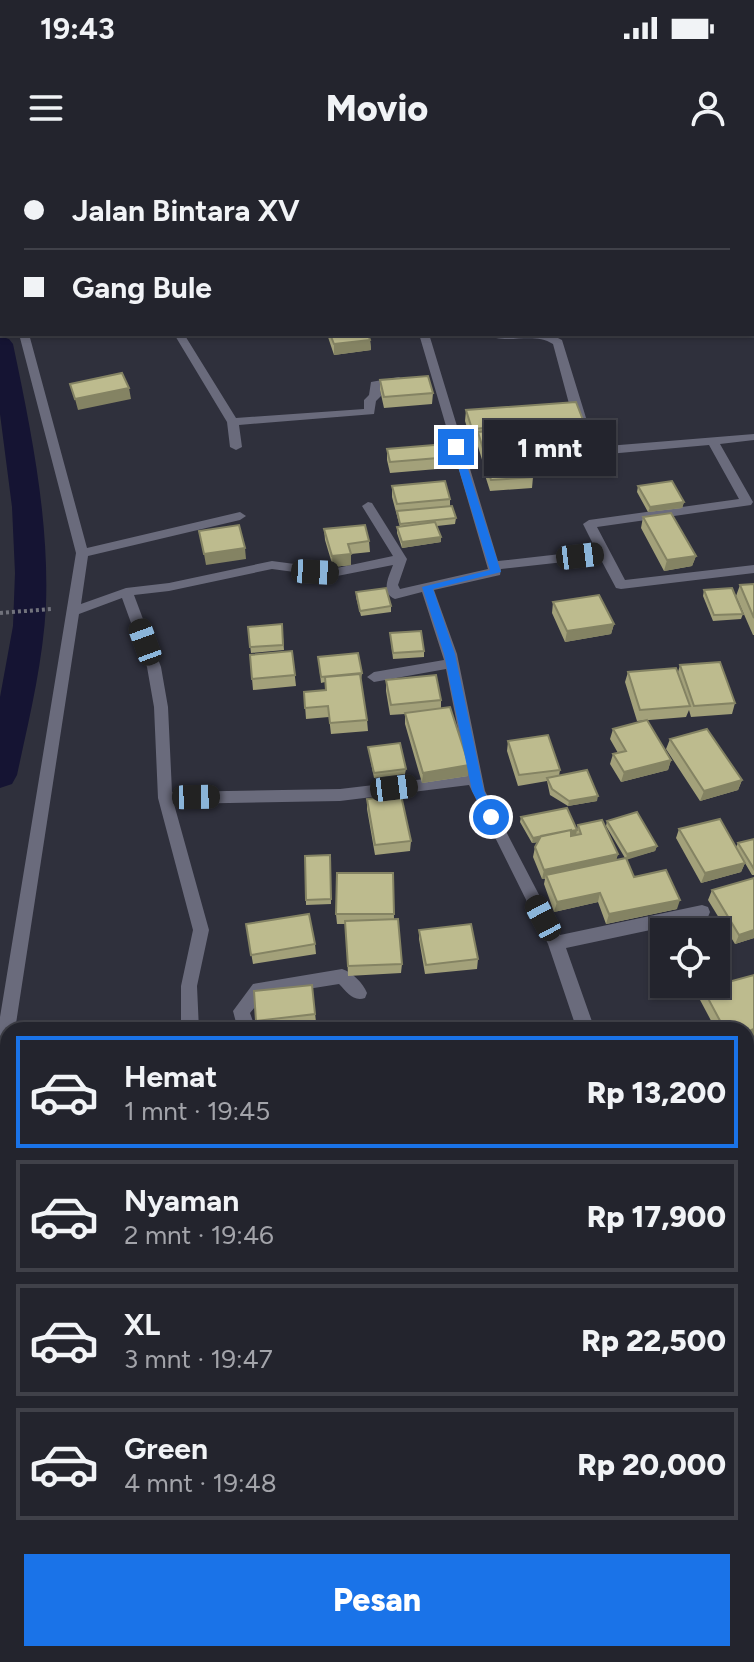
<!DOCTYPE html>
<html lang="id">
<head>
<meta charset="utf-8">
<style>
  body { margin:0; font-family:Figtree,sans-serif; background:#2b2c35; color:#f1f3f6; height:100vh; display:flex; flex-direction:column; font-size:30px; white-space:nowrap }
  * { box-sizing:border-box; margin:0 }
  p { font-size:26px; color:#a3a4aa }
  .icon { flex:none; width:44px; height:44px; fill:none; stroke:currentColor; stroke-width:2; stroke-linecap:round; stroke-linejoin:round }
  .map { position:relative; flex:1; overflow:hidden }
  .details { position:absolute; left:0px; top:862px; width:754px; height:640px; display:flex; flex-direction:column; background:#23242d; border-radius:24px 24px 0 0; box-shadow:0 2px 6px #0004,0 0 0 2px #404149 }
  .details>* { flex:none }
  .top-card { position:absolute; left:0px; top:0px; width:754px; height:176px; box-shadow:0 2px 6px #0004,0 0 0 2px #404149; display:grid; align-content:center; height:176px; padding:0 24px; background:#23242d }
  .controls { position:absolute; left:650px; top:758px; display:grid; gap:16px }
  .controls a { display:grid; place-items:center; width:80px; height:80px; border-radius:0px; background:#23242d; box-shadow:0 2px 6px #0004,0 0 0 2px #404149; font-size:40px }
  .end { position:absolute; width:36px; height:36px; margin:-18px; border:10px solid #1a73e8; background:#fff; box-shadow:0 0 0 4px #fff }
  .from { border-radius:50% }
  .bubble { position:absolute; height:56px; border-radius:0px; background:#23242d; box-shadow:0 2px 6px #0004,0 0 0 2px #404149; font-size:26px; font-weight:800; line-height:56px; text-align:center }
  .car { position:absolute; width:24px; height:48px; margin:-24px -12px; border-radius:10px; box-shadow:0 0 6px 2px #0007; background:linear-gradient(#222 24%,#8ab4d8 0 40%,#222 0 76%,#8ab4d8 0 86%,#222 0) }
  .top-card b { display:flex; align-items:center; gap:28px; height:76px; font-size:30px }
  .top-card b+b { border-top:2px solid #404149 }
  .top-card i { width:20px; height:20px; background:#f1f3f6 }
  ul { padding:14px 0 0; list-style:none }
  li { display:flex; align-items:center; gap:24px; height:112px; margin:0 16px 12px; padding:0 8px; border:4px solid #404149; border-radius:0px }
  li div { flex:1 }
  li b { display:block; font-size:30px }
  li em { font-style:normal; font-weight:800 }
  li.current { border-color:#1a73e8 }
  li>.icon { width:72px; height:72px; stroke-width:1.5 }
  .action { display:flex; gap:16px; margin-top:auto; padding:16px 24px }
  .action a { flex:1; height:92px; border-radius:0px; background:#1a73e8; color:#fff; font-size:32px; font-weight:800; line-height:92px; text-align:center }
  .status { display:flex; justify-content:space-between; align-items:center; height:56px; padding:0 40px; background:#23242d; direction:ltr }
  .status svg { height:22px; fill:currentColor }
  header { display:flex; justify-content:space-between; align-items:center; height:104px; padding:0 24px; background:#23242d; font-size:36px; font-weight:800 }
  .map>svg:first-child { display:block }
  .green { fill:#3e3f5d }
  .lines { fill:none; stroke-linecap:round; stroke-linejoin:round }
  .canal { fill:#151433; fill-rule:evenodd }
  .path { stroke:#71727c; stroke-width:4; stroke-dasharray:3 3; stroke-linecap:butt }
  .street { fill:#6a6b7c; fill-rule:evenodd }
  .primary { fill:#a2a4c7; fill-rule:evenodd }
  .rail-casing { stroke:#858690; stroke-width:11 }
  .rail { stroke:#2f303c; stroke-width:8; stroke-dasharray:23; stroke-linecap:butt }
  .wall { fill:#a3a17a }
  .shaded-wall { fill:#848363 }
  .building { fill:#bdbb8e; stroke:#848363; stroke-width:2 }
  .route { fill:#1a73e8 }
</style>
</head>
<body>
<div class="status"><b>19:43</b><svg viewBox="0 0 49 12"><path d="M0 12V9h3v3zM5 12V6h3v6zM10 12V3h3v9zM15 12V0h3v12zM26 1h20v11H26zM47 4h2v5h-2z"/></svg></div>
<header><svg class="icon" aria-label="menu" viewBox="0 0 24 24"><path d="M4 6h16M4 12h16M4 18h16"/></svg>Movio<svg class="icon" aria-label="person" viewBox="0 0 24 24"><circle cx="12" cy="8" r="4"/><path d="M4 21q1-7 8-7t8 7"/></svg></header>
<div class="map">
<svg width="754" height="1502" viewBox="0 0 754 1502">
  <rect width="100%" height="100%" fill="#2f303c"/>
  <path class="green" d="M180 1494H450L436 1502H164Z"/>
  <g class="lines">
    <path class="canal" d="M0 176 9 179 13 184C31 270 49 357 46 445 43 503 29 559 17 615L12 624 0 628V537L13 466 15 413 12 347 0 254Z"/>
    <path class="path" d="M0 453 51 449"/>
    <path class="street" d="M410 0H418L419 2H411Z
      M476 0H484L485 2H477Z
      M661 0H669L670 2H662Z
      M752 86H754V92H752Z
      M0 94 2 95V106L0 105Z
      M752 137H754V146H752Z
      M0 154H2V160H0Z
      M19 174H29L87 388 240 352 246 356 240 360 88 396 81 444 126 428 169 423 272 401 332 409 393 396 362 346 368 342 372 343 407 399 398 425 400 429 488 409 419 174H429L498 401 596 390 583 364 589 360 739 339 709 285 608 294 587 292 579 281 553 184C532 171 506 186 485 174H550L562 180 595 287 754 274V280L720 284 753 342 751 345 597 367 625 420 754 405V413L621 429 616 428 600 398 501 409 500 415 434 430 457 494 485 631 560 775 702 745 708 747 710 752 708 757 702 759 566 788 595 870H577L548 784 469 625 340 641 174 644 209 770 197 826 199 870H181V826L193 770 158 638 154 547 147 507 122 438 79 454 15 870H8V913L0 919V857L76 393ZM393 405C389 416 380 433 395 439L422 432 444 500 374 512 367 517 374 522 446 509 467 614 340 629 172 632 168 547 161 507 134 435 169 431 272 409 332 417Z
      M174 174H184L236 258 364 249V240L369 235 371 222 399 217 404 220 380 226 381 236 376 241 374 254 239 265 242 287 236 290 230 287 227 262Z
      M342 809C352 812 363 823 367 833L365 838C353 842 347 832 339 824L264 836 250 853 256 870H238L233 851 253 824Z
      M0 1230 8 1234V1265L0 1261Z"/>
    <path class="primary" d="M754 1202V1269L746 1266V1206Z
      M754 1308V1336L746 1339V1311Z
      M153 1494H194L191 1502H149Z
      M425 1494H464L461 1502H421Z"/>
    <defs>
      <path id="rail" d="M746 1456 754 1451
        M666 1502 680 1494
        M732 1502 754 1490"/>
    </defs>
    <use href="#rail" class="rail-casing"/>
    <use href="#rail" class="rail"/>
  </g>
  <path class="wall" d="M327 174H368L370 180 371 190 334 195Z
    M380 220 433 233 432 244 384 248 380 230Z
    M466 250 583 260 582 264 590 281 588 292 527 298 533 317 532 328 490 331 484 312 485 302 483 303 477 283V279L471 280 465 261Z
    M387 289 450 297 449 308 390 313 387 300Z
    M392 326 450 339V346L456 358 455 364 437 366 441 377V382L402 388 397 373V367H400L392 337Z
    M638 326 684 342 682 348 648 352 637 332Z
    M643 357 696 396 692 406 664 411 641 368Z
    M324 369 369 381 370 392 351 394V405L333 407 325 380Z
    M754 424V475H753L736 436 740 425Z
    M704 430 743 454 741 459 713 461 703 436Z
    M356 432 391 446V452L361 456 356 437Z
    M553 442 614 464 611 474 565 482 552 453Z
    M282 464 284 490 251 493 248 467Z
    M390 473 424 491V497L393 499Z
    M292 491 296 526 253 530 250 495Z
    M318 497 362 513 361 519 367 560 368 571 331 574 329 557 306 559 304 532 326 530 325 522 321 523Z
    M680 505 735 543 732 554 691 557 689 550 686 557 637 561 625 522 628 512H678Z
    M386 520 441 540V548L468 616 422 623 405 564V554L390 555 386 531Z
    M613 569 671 600 668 610 621 622 610 604 613 594 618 593 610 579Z
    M670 579 742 620 738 630 700 641 666 589Z
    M508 581 560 610 559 616 597 641 568 646 550 635 547 621 518 626 507 591Z
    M368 587 406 609 405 614 374 618Z
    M367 639 411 681 410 691 375 695 367 649Z
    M521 657 577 670 578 665 618 694 616 700 625 698 606 666 607 661 657 686 655 691 626 699 634 717 677 749 606 764 598 742 554 752 544 724 545 719H542L533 697 535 687 538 682 532 683 520 662Z
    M679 669 736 687 738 683 754 679V715H752L745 703 741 712 701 723 676 678Z
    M330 695 331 744 306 745 305 696Z
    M393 713 394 759 402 804 401 813 348 816 346 764H337L336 754Z
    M712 730 754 778 735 784 708 740Z
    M246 764 315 784 316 794 253 804Z
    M419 770 478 799 477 809 425 814 419 779Z
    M754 815V876L746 879V870H716L699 838 703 829Z
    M312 825 316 862 258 869 256 861Z"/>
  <path class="shaded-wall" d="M370 180 371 190 334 195V184Z
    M129 228 131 239 78 250 75 239Z
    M684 342 682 348 648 352 650 347Z
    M441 377V382L402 388V382Z
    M245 388 246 399 206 405 204 394Z
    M351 394V405L333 407 332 396Z
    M696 396 692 406 664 411 667 400Z
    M614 464 611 474 565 482 567 471Z
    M671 600 668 610 621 622 624 612Z
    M469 605 468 616 422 623 423 613Z
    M742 620 738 630 700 641 704 631Z
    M598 636 597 641 568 646 569 641Z
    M577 670 576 675 532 683 533 678Z
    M657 686 655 691 626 700 627 694Z
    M618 694 615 703 546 715 545 719H542L544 710Z
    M745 703 741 712 701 723 705 713Z
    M600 733 598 742 554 752 557 742Z
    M680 740 677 749 606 764 609 754Z
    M754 770V778L735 784 739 775Z
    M754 869V876L746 879V872Z"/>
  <path class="building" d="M728 0H754V10H752V2H709Z
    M754 15V29H752V16Z
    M752 51H754V72H752Z
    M330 174H368L370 180 334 184Z
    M122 213 129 228 75 239 70 224Z
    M428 216 433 233 384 237 380 220Z
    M576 242 583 260 472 269 466 250Z
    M582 262 590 281 484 292 478 272Z
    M446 284 450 297 390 302 387 289Z
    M527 298 533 317 491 320 485 301Z
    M445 321 450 339 397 344 392 326Z
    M672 321 684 342 650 347 638 326Z
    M452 346 456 358 400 364 397 351Z
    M671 353 696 396 667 400 643 357Z
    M435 362 441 377 402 382 397 367Z
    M239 365 245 388 204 394 199 371Z
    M365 365 369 381 348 384 351 394 332 396 324 369Z
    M754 424V458L740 425Z
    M386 428 391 446 360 451 356 432Z
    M732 428 743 454 714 455 704 430Z
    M599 435 614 464 567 471 553 442Z
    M282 464 283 485 250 487 248 467Z
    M421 471 424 491 393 493 390 473Z
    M292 491 295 515 252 519 250 495Z
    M358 493 362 513 321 517 318 497Z
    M720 502 735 543 694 546 680 505Z
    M676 508 690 546 640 550 628 512Z
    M360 514 367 560 330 563 328 546 305 548 304 532 326 530 325 517Z
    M436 515 441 540 391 545 386 520Z
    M450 547 469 605 423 613 405 553Z
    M647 560 671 600 624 612 613 594 626 591 613 569Z
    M707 569 742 620 704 631 670 579Z
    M548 575 560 610 519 615 508 581Z
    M400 583 406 609 374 613 368 587Z
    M587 610 598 636 569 641 552 629 547 618Z
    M401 635 411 681 375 685 367 639Z
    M567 648 577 670 571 671V670L533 678 521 657Z
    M637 652 657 686 627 694 607 661Z
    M720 659 745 703 705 713 679 669Z
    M602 660 618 694 544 710 535 687 541 676 571 670V676L581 674 578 665Z
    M754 679V709L738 683Z
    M330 695 331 739 306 740 305 696Z
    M626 698 634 717 666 710 680 740 609 754 600 733 557 742 546 715Z
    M337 713H393L394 754H336Z
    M754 718V770L739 775 712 730Z
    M309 754 315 784 251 795 246 764Z
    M398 759 402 804 348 806 345 761Z
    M471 764 478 799 426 805 419 770Z
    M754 815V869L746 872V870H725L703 829Z
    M312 825 315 854 256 861 254 831Z"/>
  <path class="route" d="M456 284 461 287 501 412 433 429 455 494 484 631 497 657 491 662 487 660 472 631 444 494 422 427 490 410 452 287Z"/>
</svg>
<div class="controls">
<a><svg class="icon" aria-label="locate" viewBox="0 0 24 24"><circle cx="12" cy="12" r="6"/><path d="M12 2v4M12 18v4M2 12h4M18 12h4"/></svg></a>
</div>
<i class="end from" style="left:491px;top:657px"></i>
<i class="end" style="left:456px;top:287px"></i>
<div class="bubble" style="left:484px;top:260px;width:132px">1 mnt</div>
<i class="car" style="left:580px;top:396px;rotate:83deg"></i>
<i class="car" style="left:315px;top:412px;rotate:93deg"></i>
<i class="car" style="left:145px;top:482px;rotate:340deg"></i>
<i class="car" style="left:394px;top:628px;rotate:83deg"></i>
<i class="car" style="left:196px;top:637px;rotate:89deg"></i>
<i class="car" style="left:543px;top:758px;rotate:332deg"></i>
<div class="top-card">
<b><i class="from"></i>Jalan Bintara XV</b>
<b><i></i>Gang Bule</b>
</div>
<section class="details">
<ul>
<li class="current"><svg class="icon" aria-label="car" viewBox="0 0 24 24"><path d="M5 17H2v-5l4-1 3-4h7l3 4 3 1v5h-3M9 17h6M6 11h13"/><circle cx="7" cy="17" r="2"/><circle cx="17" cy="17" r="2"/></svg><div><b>Hemat</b><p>1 mnt · 19:45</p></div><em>Rp 13,200</em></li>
<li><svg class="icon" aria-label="car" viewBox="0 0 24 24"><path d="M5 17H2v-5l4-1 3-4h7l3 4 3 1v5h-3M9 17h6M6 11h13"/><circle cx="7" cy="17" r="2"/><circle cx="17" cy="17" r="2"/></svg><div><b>Nyaman</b><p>2 mnt · 19:46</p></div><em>Rp 17,900</em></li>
<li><svg class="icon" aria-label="car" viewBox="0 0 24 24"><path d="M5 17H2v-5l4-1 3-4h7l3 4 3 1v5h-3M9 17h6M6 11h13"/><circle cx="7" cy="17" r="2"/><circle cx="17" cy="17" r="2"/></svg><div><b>XL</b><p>3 mnt · 19:47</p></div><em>Rp 22,500</em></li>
<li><svg class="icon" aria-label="car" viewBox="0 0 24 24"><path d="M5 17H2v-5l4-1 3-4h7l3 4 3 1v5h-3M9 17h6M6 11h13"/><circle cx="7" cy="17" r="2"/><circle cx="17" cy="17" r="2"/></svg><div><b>Green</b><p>4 mnt · 19:48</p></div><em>Rp 20,000</em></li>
</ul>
<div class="action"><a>Pesan</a></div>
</section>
</div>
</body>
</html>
